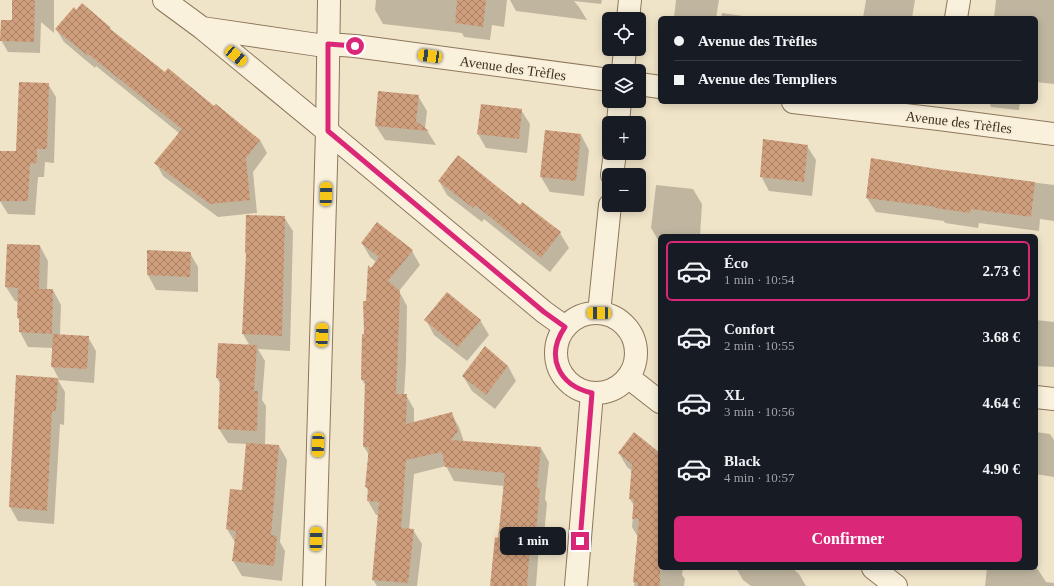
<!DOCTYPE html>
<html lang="fr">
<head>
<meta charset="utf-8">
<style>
  body { margin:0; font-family:"Times New Roman",serif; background:#20242c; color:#f1f3f6; height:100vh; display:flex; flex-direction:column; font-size:15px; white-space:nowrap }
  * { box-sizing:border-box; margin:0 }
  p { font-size:13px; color:#9ea1a6 }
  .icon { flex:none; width:22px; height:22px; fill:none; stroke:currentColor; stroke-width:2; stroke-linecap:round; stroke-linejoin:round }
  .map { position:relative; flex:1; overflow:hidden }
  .drawer { position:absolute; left:658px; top:234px; width:380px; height:336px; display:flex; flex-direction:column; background:#171b24; border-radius:6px; box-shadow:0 2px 10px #0003 }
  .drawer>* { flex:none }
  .top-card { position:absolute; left:658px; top:16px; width:380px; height:88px; border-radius:6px; box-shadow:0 2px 10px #0003; display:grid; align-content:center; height:88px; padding:0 16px; background:#171b24 }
  .tools { position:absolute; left:602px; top:12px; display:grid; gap:8px }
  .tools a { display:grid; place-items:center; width:44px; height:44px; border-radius:6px; background:#171b24; box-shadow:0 2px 10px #0003; font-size:20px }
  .end { position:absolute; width:18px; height:18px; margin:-9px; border:5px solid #db2777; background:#fff; box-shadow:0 0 0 2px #fff }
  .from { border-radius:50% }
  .bubble { position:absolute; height:28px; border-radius:6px; background:#171b24; box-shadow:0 2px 10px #0003; font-size:13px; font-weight:800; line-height:28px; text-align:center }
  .car { position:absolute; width:12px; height:24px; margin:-12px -6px; border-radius:5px; box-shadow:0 0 3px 1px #0007; background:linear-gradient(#f5c518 24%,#345 0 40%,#f5c518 0 76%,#345 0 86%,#f5c518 0) }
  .top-card b { display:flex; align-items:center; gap:14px; height:38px; font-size:15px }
  .top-card b+b { border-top:1px solid #363941 }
  .top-card i { width:10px; height:10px; background:#f1f3f6 }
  ul { padding:7px 0 0; list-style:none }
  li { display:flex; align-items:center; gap:12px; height:60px; margin:0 8px 6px; padding:0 8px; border:2px solid transparent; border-radius:6px }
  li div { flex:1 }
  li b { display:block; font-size:15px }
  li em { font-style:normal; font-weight:800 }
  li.current { border-color:#db2777 }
  li>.icon { width:36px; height:36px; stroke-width:1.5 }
  .primary-button { display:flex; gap:8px; margin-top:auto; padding:8px 16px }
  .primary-button a { flex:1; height:46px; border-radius:6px; background:#db2777; color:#fff; font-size:16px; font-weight:800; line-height:46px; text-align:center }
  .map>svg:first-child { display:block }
  .shadow { fill:#0003 }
  .building { fill:url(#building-cross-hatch) }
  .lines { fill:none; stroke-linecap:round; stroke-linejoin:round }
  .minor-casing { stroke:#8d765c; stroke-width:24 }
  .minor { stroke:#faf1dc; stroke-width:22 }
  .route { stroke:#db2777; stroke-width:5 }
  .labels { text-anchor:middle; stroke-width:4; stroke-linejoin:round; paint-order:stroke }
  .street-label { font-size:14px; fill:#3d2e20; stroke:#f7eed8 }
</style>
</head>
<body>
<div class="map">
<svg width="1054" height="586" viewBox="0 0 1054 586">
  <defs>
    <pattern id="building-cross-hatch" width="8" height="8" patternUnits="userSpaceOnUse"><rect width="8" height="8" fill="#cf9f7d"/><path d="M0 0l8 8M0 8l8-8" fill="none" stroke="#a98266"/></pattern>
  </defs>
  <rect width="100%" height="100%" fill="#f0e4c8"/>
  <path class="shadow" d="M13 0H54V33L41 22 40 53 8 52 1 40 13 21Z
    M376 0H507L504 27 492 25 490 40 464 37 462 33 383 24 375 10Z
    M510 0H602L601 4 574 1 579 7 587 20 516 11Z
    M676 0H719L716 18H674Z
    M866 0H915L912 18H863Z
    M996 0H1054V84L1036 82V18H994Z
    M77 11 110 27 112 32 165 73 260 140 267 153 253 172 257 213 218 217 163 176 156 163 179 133 96 66 95 68 64 42 56 29Z
    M722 13 757 18H721Z
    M48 84 56 97 54 163 45 162 44 177H38L35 215 8 214 0 201V193Z
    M418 96 427 111 425 129 428 132 436 145 385 140 376 126Z
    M989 102H1020L1019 110 991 107Z
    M521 110 530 124 527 153 486 148 478 134Z
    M581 135 589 150 584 196 550 192 541 177Z
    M807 146 816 160 812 196 769 191 761 176Z
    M937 170 1054 185V221L1040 219 1039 231 979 223 978 228 945 223 944 221 876 212 867 198Z
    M439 181 520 206 560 233 569 248 550 272 484 219 482 222 447 195Z
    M656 185 693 189 702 204 700 236H660V243L651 228Z
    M247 216 284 217 293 231 290 351 258 349 265 361 262 400 266 406 265 445 279 446 287 460 280 542 285 551 282 581 242 576 233 561 236 544 227 529 243 491 247 444 228 443 219 429 221 386 217 378 250 346 243 334 247 255 246 253Z
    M362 243 412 251 420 265 399 291 407 306 406 362 404 395H406L414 409V423L451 413 459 427 464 442 541 448 549 462 545 499 547 503 543 546 539 545 536 586H491L499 539 504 486 454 481 446 466 414 474 409 530H413L422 544 417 586H377L373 580 379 515H376L368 501 369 492 366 487 369 455 364 447 366 386 362 380 363 335H365L367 302 371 269 376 262 370 257Z
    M40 246 48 261 47 290H53L61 305 60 335 88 337 96 351 94 383 58 380 65 392 64 425 60 424 54 524 18 521 10 507 17 376 59 379 52 366 53 348 28 347 20 332V322L18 318 19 302 15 301 6 287Z
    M148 251 190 253 198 267V292L156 290 148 275Z
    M426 320H480L489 335 467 361 434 335Z
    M1036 320 1054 322V367L1036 366V368Z
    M486 348 508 366 516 381 495 409 472 391 463 376Z
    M1036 432 1050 434 1054 440V477L1036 474Z
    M619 453 660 454V568H683L682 575 685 579 684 586H634L639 539 632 527 634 506 630 499 632 471 627 467Z
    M1036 567 1037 568 1046 582 1054 583V586H985L987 568Z
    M736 568H792L799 574 806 586H751L743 580Z"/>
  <path class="building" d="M12 0H35L34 42 0 41 1 20H12Z
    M457 0H486L483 27 455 23Z
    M82 3 110 27 109 28 165 72 168 68 214 106 216 104 260 140 246 158 250 200 210 204 154 163 182 129 88 54 87 55 55 29 74 7 76 10Z
    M19 82 49 83 47 149H37V163L30 164 28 201H0V151H16Z
    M378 91 419 95 416 121 429 131 375 126Z
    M481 104 522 109 519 139 477 134Z
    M545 130 581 134 576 181 540 177Z
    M763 139 808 145 804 182 760 177Z
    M458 155 520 205 522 202 561 232 541 258 475 205 473 208 438 181Z
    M871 158 937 169 1035 182 1031 217 971 209 970 213 935 208 936 207 866 198Z
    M246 215 285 216 282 336 242 334 246 253H245Z
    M377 222 413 250 388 281 400 291 398 347 396 394H407L406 424 452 412 458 431 451 440 541 447 537 488H540L536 532H531L527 586H490L495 537 498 538 505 473 445 467 442 452 406 460 401 528 414 529 408 583 372 580 379 502 367 501 368 488 365 487 369 447H363L365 380H361L362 334H364L363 301H366L368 265 371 268 379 257 361 243Z
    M7 244 40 245 39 289H53L52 334 19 332V318H17L18 288 5 287Z
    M147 250 191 252 190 277 147 275Z
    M447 292 481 320 458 347 424 320Z
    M53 334 89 336 87 369 51 367Z
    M218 343 257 345 254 391H258L257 431 218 429 220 378H216Z
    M485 346 508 366 486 395 462 376Z
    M16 375 58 378 56 411H52L47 511 9 507Z
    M634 432 660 453V586H638V583L633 582 639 519H632L634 500 629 499 632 464 618 453Z
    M246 443 279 445 271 535 277 536 274 566 232 561 236 531 226 529 230 489 242 490Z"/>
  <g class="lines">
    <defs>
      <path id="minor" d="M164 0 202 28 327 131 544 312 565 327
        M956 18 959 0
        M628 19 630 0
        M202 28 318 45 328 44 355 46 609 80
        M623 71 625 49
        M639 84 660 87
        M793 102 939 119 1054 134
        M618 123 620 101
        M612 175 615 153
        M556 353a40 40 0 1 1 80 0a40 40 0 1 1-80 0Z
        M599 313 610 205
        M628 377 660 402
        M1036 397 1054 399
        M873 568 896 586
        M314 586 327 131 329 0
        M576 586 592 393"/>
    </defs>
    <use href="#minor" class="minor-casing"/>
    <use href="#minor" class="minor"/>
  </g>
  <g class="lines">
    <path class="route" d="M355 46 328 44V131L544 312 565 327C545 356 558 385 592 393L580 541"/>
  </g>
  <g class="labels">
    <g class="street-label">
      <text transform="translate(513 68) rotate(8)" y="5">Avenue des Trèfles</text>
      <text transform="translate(959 122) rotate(7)" y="5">Avenue des Trèfles</text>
    </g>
  </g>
</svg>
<div class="tools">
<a><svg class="icon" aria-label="locate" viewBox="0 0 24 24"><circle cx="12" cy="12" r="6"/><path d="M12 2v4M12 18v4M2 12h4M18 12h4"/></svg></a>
<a><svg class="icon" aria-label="layers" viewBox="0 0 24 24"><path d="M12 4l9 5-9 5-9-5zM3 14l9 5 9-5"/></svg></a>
<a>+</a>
<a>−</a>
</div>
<i class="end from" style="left:355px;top:46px"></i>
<i class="end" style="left:580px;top:541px"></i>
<div class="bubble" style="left:500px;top:527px;width:66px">1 min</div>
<i class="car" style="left:236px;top:56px;rotate:130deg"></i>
<i class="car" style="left:430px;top:56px;rotate:278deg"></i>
<i class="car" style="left:326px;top:194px;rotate:1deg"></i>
<i class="car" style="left:599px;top:313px;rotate:271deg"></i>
<i class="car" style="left:322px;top:335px;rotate:2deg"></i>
<i class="car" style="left:318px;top:445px;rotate:182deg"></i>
<i class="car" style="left:316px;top:539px;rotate:1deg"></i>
<div class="top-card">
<b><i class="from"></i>Avenue des Trèfles</b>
<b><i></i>Avenue des Templiers</b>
</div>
<section class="drawer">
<ul>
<li class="current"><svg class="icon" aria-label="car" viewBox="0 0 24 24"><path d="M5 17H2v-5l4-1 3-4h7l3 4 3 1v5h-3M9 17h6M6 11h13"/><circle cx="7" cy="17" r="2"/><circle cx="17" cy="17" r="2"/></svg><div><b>Éco</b><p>1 min · 10:54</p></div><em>2.73 €</em></li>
<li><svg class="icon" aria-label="car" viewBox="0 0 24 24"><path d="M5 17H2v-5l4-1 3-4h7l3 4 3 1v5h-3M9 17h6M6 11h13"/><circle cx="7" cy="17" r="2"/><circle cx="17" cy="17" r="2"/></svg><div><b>Confort</b><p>2 min · 10:55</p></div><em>3.68 €</em></li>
<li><svg class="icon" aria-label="car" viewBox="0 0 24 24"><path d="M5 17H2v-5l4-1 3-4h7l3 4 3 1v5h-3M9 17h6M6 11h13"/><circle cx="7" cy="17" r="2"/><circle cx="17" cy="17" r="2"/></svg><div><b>XL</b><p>3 min · 10:56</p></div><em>4.64 €</em></li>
<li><svg class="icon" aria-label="car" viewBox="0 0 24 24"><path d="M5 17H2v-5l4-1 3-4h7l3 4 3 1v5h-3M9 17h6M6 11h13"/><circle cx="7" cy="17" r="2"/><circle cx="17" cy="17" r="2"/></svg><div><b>Black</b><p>4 min · 10:57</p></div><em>4.90 €</em></li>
</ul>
<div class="primary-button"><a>Confirmer</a></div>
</section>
</div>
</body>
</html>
